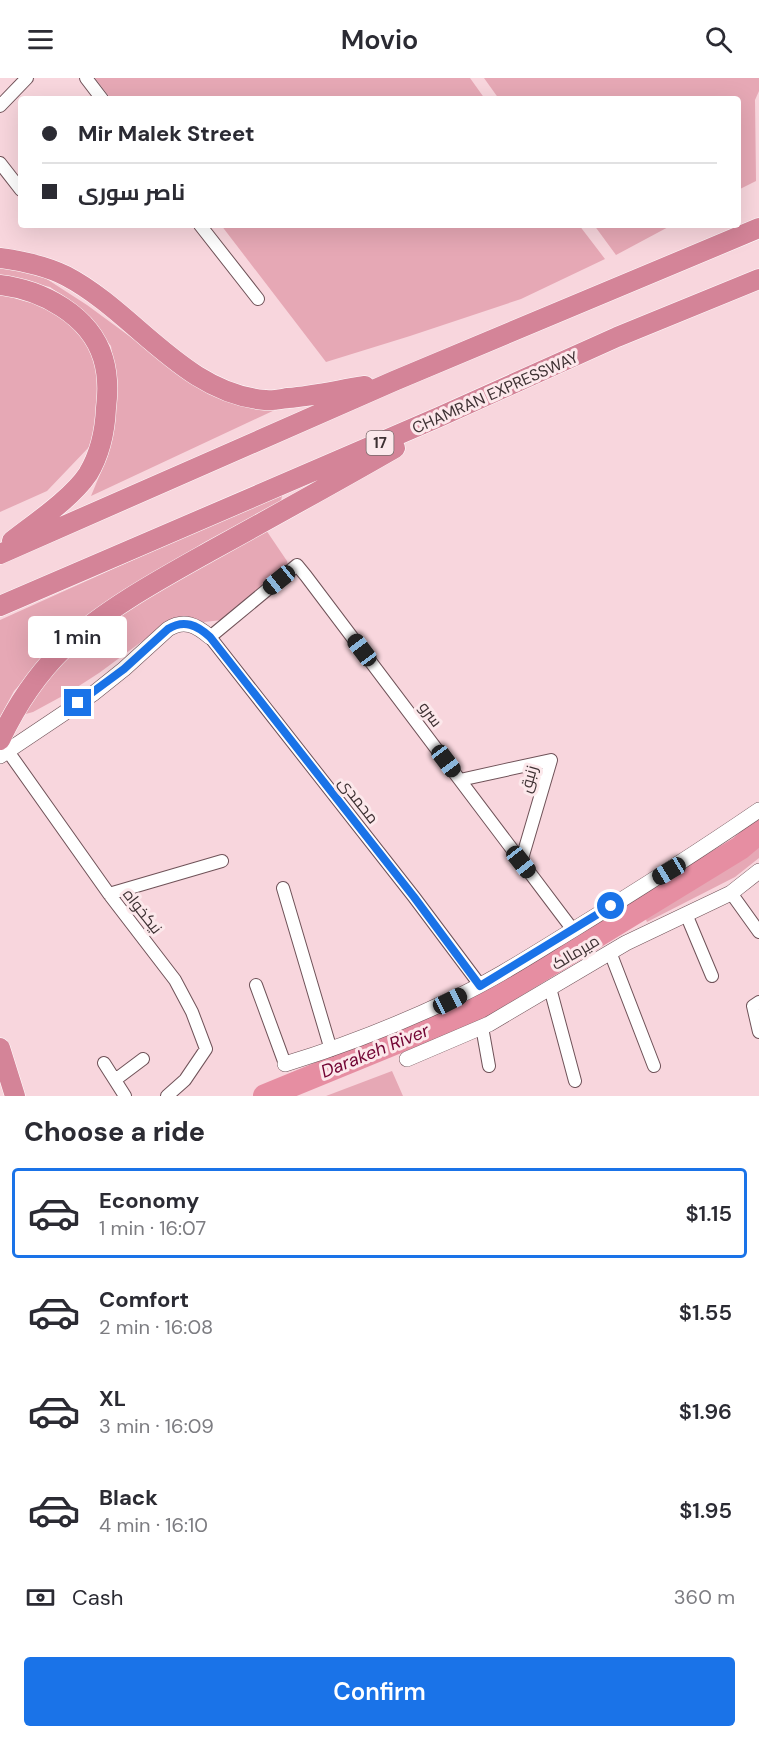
<!DOCTYPE html>
<html lang="en">
<head>
<meta charset="utf-8">
<style>
  body { margin:0; font-family:"DM Sans",Cairo,sans-serif; background:#f7f7f7; color:#2b2b33; height:100vh; display:flex; flex-direction:column; font-size:22px; white-space:nowrap }
  * { box-sizing:border-box; margin:0 }
  p { font-size:20px; color:#7c7c81 }
  .icon { flex:none; width:33px; height:33px; fill:none; stroke:currentColor; stroke-width:2; stroke-linecap:round; stroke-linejoin:round }
  .map { position:relative; height:1018px; overflow:hidden }
  .details { display:flex; flex-direction:column; background:#fff; flex:1 }
  .details>* { flex:none }
  .banner { position:absolute; left:18px; top:18px; width:723px; height:132px; border-radius:6px; box-shadow:0 6px 24px #0002; display:grid; align-content:center; height:132px; padding:0 24px; background:#fff }
  .end { position:absolute; width:27px; height:27px; margin:-14px; border:8px solid #1a73e8; background:#fff; box-shadow:0 0 0 3px #fff }
  .from { border-radius:50% }
  .bubble { position:absolute; height:42px; border-radius:6px; background:#fff; box-shadow:0 6px 24px #0002; font-size:20px; font-weight:600; line-height:42px; text-align:center }
  .car { position:absolute; width:18px; height:36px; margin:-18px -9px; border-radius:8px; box-shadow:0 0 4px 2px #0007; background:linear-gradient(#222 24%,#8ab4d8 0 40%,#222 0 76%,#8ab4d8 0 86%,#222 0) }
  .banner b { display:flex; align-items:center; gap:21px; height:57px; font-size:22px }
  .banner b+b { border-top:2px solid #e1e1e2 }
  .banner i { width:15px; height:15px; background:#2b2b33 }
  ul { padding:0; list-style:none }
  li { display:flex; align-items:center; gap:18px; height:90px; margin:0 12px 9px; padding:0 12px; border:3px solid transparent; border-radius:6px }
  li div { flex:1 }
  li b { display:block; font-size:22px }
  li em { font-style:normal; font-weight:600 }
  li.current { border-color:#1a73e8 }
  li>.icon { width:54px; height:54px; stroke-width:1.5 }
  h2 { padding:0 24px; font-size:27px; line-height:72px }
  .pay { display:flex; align-items:center; gap:15px; height:66px; padding:0 24px; font-size:22px }
  .pay p { margin-inline-start:auto }
  .action { display:flex; gap:12px; margin-top:auto; padding:12px 24px }
  .action a { flex:1; height:69px; border-radius:6px; background:#1a73e8; color:#fff; font-size:24px; font-weight:600; line-height:69px; text-align:center }
  header { display:flex; justify-content:space-between; align-items:center; height:78px; padding:0 24px; background:#fff; font-size:27px; font-weight:600 }
  .map>svg:first-child { display:block }
  .green { fill:#e6a8b5 }
  .lines { fill:none; stroke-linecap:round; stroke-linejoin:round }
  .river { stroke:#e68ea2; stroke-width:24 }
  .minor-casing { stroke:#6f5258; stroke-width:14 }
  .tertiary-casing { stroke:#6f5258; stroke-width:16 }
  .trunk-casing { stroke:#fff; stroke-width:21 }
  .minor { stroke:#fff; stroke-width:12 }
  .tertiary { stroke:#fff; stroke-width:15 }
  .trunk { stroke:#d48498; stroke-width:20 }
  .route { stroke:#1a73e8; stroke-width:8 }
  .labels { text-anchor:middle; stroke-width:6; stroke-linejoin:round; paint-order:stroke }
  .shield { fill:#fce8eb; stroke:#77686a; stroke-width:1.5 }
  .shield-label { font-size:15px; font-weight:bold; fill:#3e3133 }
  .street-label { font-size:16px; fill:#3e3133; stroke:#fce8eb }
  .water-label { font-size:18px; font-style:italic; fill:#710332; stroke:#fce8eb }
</style>
</head>
<body>
<header><svg class="icon" aria-label="menu" viewBox="0 0 24 24"><path d="M4 6h16M4 12h16M4 18h16"/></svg>Movio<svg class="icon" aria-label="search" viewBox="0 0 24 24"><circle cx="10" cy="10" r="6"/><path d="M15 15l6 6"/></svg></header>
<div class="map">
<svg width="759" height="1018" viewBox="0 0 759 1018">
  <rect width="100%" height="100%" fill="#f8d6dd"/>
  <path class="green" d="M95 0H470L485 21H111Z
    M484 0H759V13L755 22 756 103 738 112V21H499Z
    M221 147H579L605 181 521 221 410 258 326 284Z
    M594 147H672L616 177Z
    M0 189 42 198 87 227 204 313 228 324 277 331 91 418 108 377 115 345 117 308 111 268 82 232 50 209 0 198Z
    M0 214 39 225 70 246 89 268 100 306 97 346 90 368 47 413 0 434Z
    M282 418 280 428 34 591 14 613 0 639V542L257 426Z
    M266 452 287 483 288 490 222 542 204 544 189 540 167 545 99 595 68 615 33 634 22 637 52 593 99 551 154 516Z
    M759 764V780L735 799 647 844 645 839Z
    M392 993 403 1018H326Z"/>
  <g class="lines">
    <path class="river" d="M265 1018 475 932 740 770 759 754"/>
    <defs>
      <path id="minor" d="M86 0 102 21
        M0 28 27 0
        M0 85 21 112
        M200 147 258 221
        M7 672 109 816 175 902 192 934 206 971 185 1002 167 1018
        M460 702 551 682 521 784
        M283 810 331 972
        M731 815 759 854
        M109 816 222 783
        M686 836 712 898
        M610 874 654 988
        M256 907 285 986
        M480 907 414 819 210 559 297 487 306 498 573 852
        M550 910 575 1003
        M759 924 753 928 759 954
        M482 949 489 988
        M104 985 125 1018
        M115 1002 143 981"/>
      <path id="tertiary" d="M0 678 94 615 124 591 168 551C184 541 196 547 210 559
        M407 981 489 946 626 865 731 815 759 793
        M285 986C341 969 397 947 450 922 494 902 535 875 576 850 638 812 699 773 759 732"/>
      <path id="trunk" d="M0 180C22 183 46 188 66 198 135 234 183 315 265 322 273 323 281 321 288 320 314 318 339 312 365 308
        M0 207C42 212 90 237 103 280 108 296 108 314 106 330 105 354 100 376 88 396 72 420 35 445 12 463
        M0 476 394 303 759 150
        M0 528 439 339 617 259 759 201
        M0 662C16 628 38 595 65 569 104 531 168 497 216 470 276 437 336 404 395 370
        M0 970 15 1018"/>
    </defs>
    <use href="#minor" class="minor-casing"/>
    <use href="#tertiary" class="tertiary-casing"/>
    <use href="#trunk" class="trunk-casing"/>
    <use href="#minor" class="minor"/>
    <use href="#tertiary" class="tertiary"/>
    <use href="#trunk" class="trunk"/>
  </g>
  <g class="lines">
    <path class="route" d="M78 625 124 591 168 551C184 541 197 547 210 559L414 819 480 908 611 828"/>
  </g>
  <g class="labels">
    <rect class="shield" x="366.5" y="353" width="27" height="24" rx="4.5"/>
    <g class="shield-label">
      <text x="380" y="370">17</text>
    </g>
    <g class="street-label">
      <text transform="translate(495 314) rotate(-24)" y="6">CHAMRAN EXPRESSWAY</text>
      <text transform="translate(431 636) rotate(53)" y="6">سرو</text>
      <text transform="translate(528 701) rotate(-74)" y="6">زنبق</text>
      <text transform="translate(359 722) rotate(52)" y="6">محمدی</text>
      <text transform="translate(143 833) rotate(52)" y="6">نیکخواه</text>
      <text transform="translate(575 874) rotate(-31)" y="6">میرمالک</text>
    </g>
    <g class="water-label">
      <text transform="translate(375 973) rotate(-22)" y="6">Darakeh River</text>
    </g>
  </g>
</svg>
<i class="end from" style="left:611px;top:828px"></i>
<i class="end" style="left:78px;top:625px"></i>
<div class="bubble" style="left:28px;top:538px;width:99px">1 min</div>
<i class="car" style="left:279px;top:502px;rotate:231deg"></i>
<i class="car" style="left:362px;top:572px;rotate:323deg"></i>
<i class="car" style="left:446px;top:683px;rotate:143deg"></i>
<i class="car" style="left:521px;top:784px;rotate:142deg"></i>
<i class="car" style="left:669px;top:793px;rotate:239deg"></i>
<i class="car" style="left:450px;top:923px;rotate:63deg"></i>
<div class="banner">
<b><i class="from"></i>Mir Malek Street</b>
<b><i></i>ناصر سوری</b>
</div>
</div>
<section class="details">
<h2>Choose a ride</h2>
<ul>
<li class="current"><svg class="icon" aria-label="car" viewBox="0 0 24 24"><path d="M5 17H2v-5l4-1 3-4h7l3 4 3 1v5h-3M9 17h6M6 11h13"/><circle cx="7" cy="17" r="2"/><circle cx="17" cy="17" r="2"/></svg><div><b>Economy</b><p>1 min · 16:07</p></div><em>$1.15</em></li>
<li><svg class="icon" aria-label="car" viewBox="0 0 24 24"><path d="M5 17H2v-5l4-1 3-4h7l3 4 3 1v5h-3M9 17h6M6 11h13"/><circle cx="7" cy="17" r="2"/><circle cx="17" cy="17" r="2"/></svg><div><b>Comfort</b><p>2 min · 16:08</p></div><em>$1.55</em></li>
<li><svg class="icon" aria-label="car" viewBox="0 0 24 24"><path d="M5 17H2v-5l4-1 3-4h7l3 4 3 1v5h-3M9 17h6M6 11h13"/><circle cx="7" cy="17" r="2"/><circle cx="17" cy="17" r="2"/></svg><div><b>XL</b><p>3 min · 16:09</p></div><em>$1.96</em></li>
<li><svg class="icon" aria-label="car" viewBox="0 0 24 24"><path d="M5 17H2v-5l4-1 3-4h7l3 4 3 1v5h-3M9 17h6M6 11h13"/><circle cx="7" cy="17" r="2"/><circle cx="17" cy="17" r="2"/></svg><div><b>Black</b><p>4 min · 16:10</p></div><em>$1.95</em></li>
</ul>
<div class="pay"><svg class="icon" aria-label="cash" viewBox="0 0 24 24"><path d="M3 7h18v10H3z"/><circle cx="12" cy="12" r="2"/></svg>Cash<p>360 m</p></div>
<div class="action"><a>Confirm</a></div>
</section>
</body>
</html>
